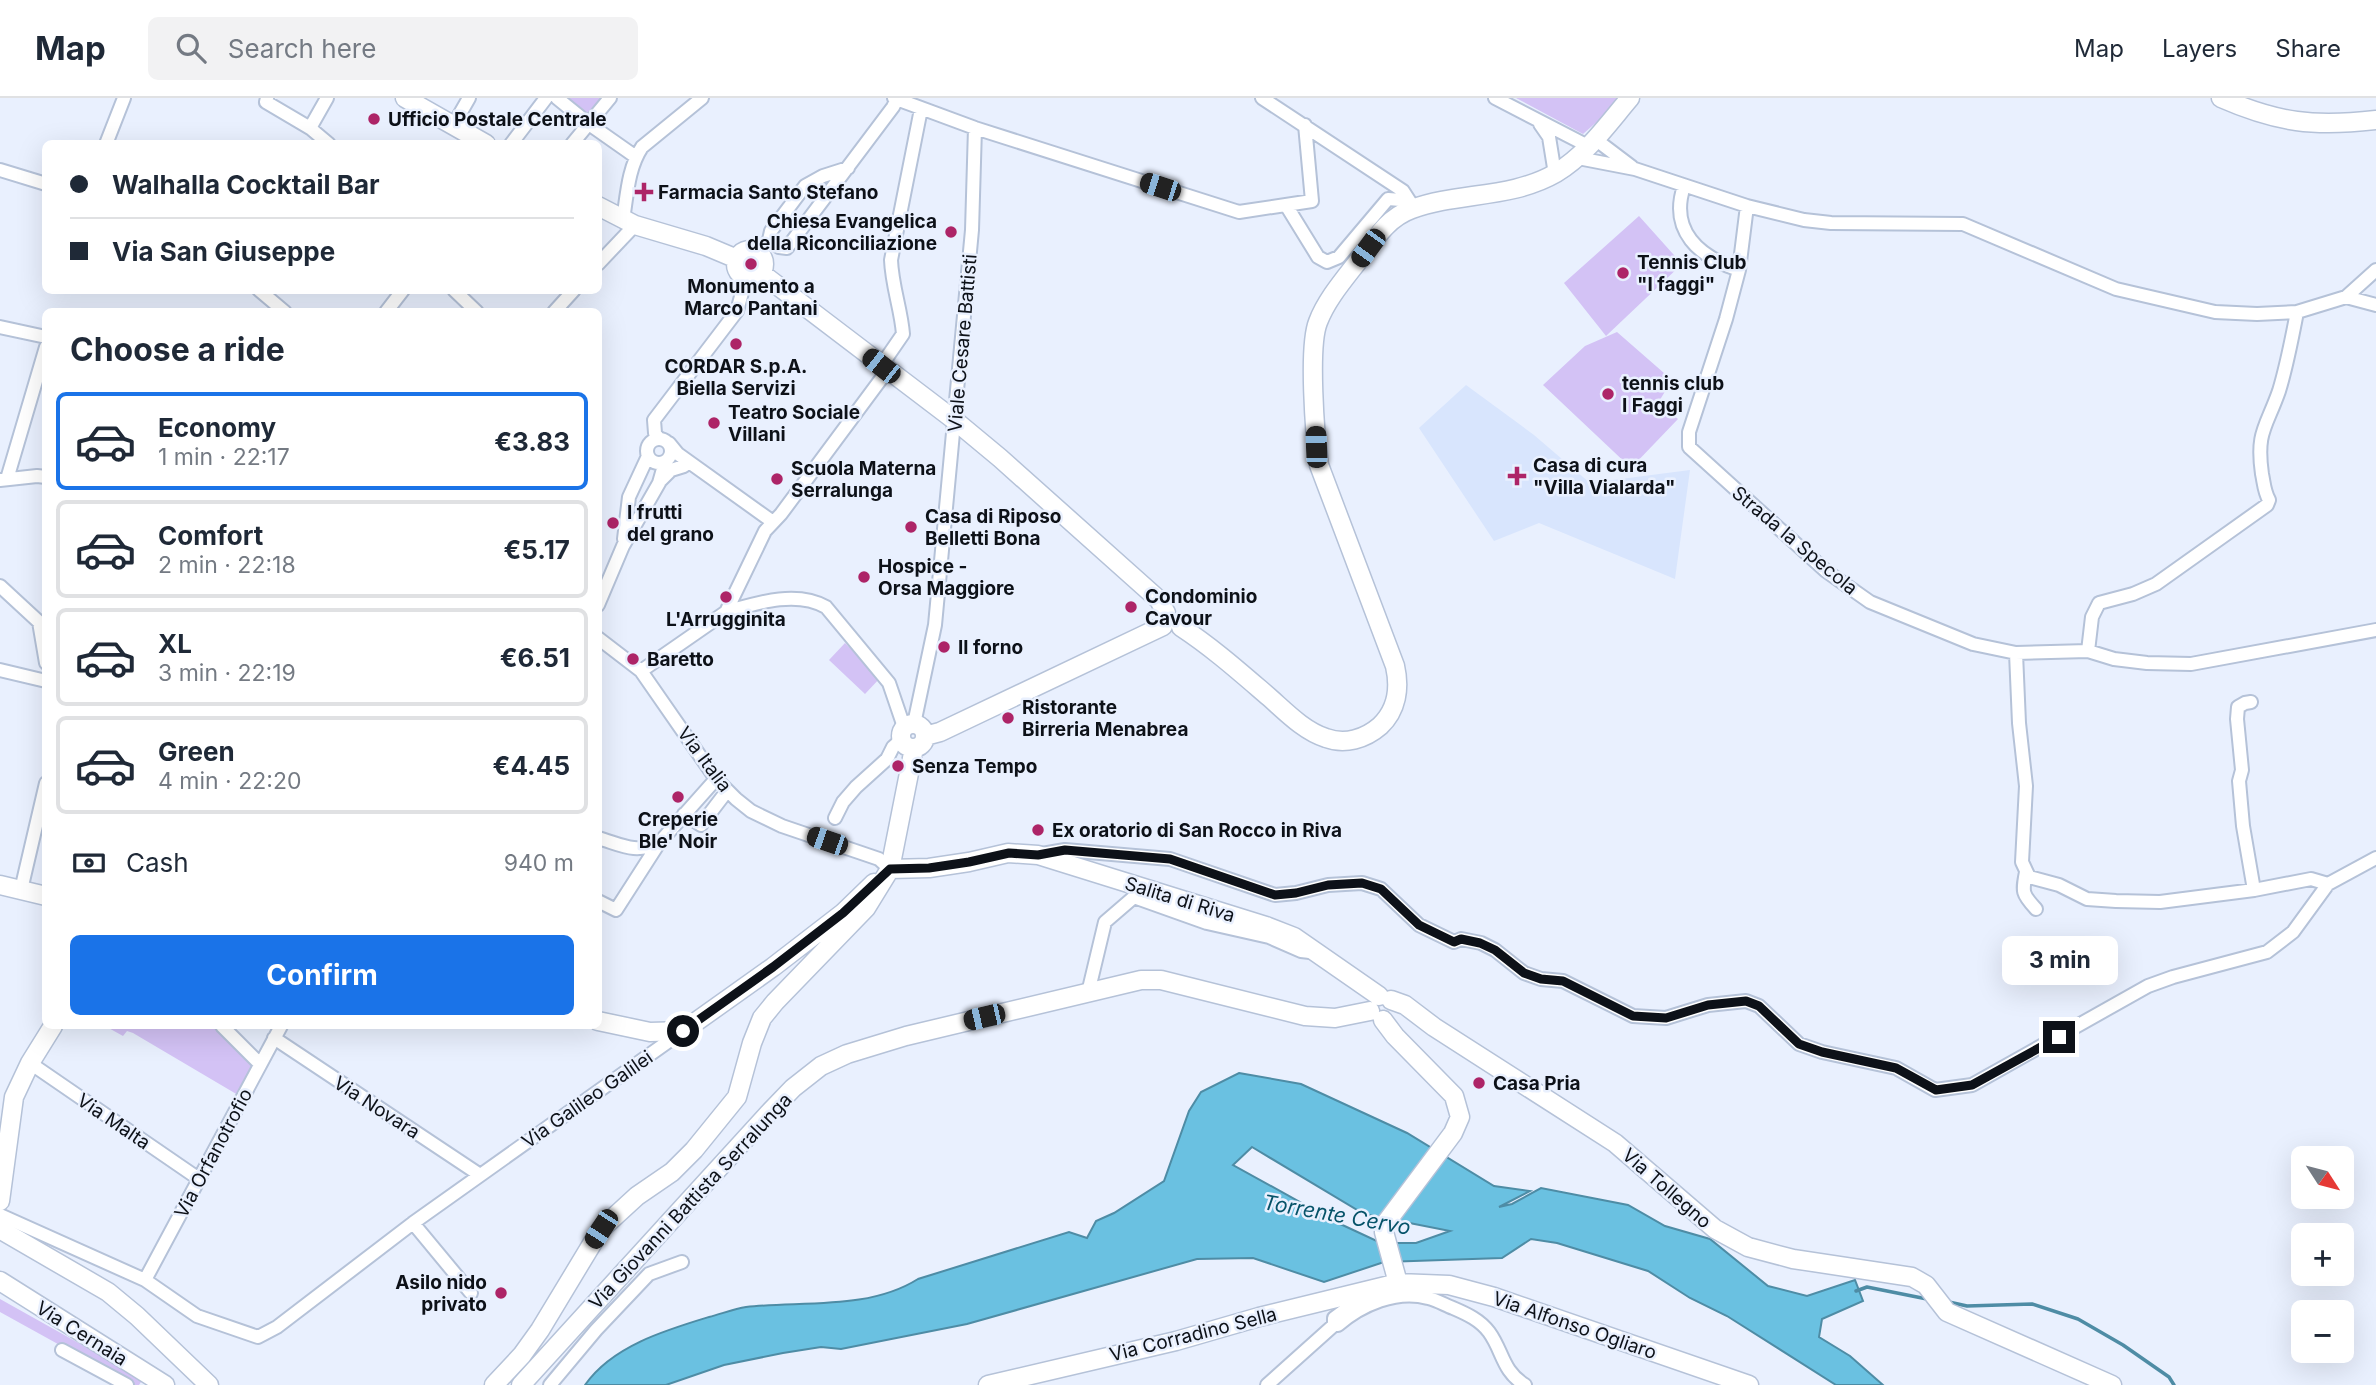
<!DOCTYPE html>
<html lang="en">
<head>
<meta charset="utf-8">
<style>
  body { margin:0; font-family:Inter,sans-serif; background:#f2f2f3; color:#1f2937; height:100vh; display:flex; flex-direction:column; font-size:26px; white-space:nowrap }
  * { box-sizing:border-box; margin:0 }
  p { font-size:23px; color:#747a83 }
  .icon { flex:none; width:38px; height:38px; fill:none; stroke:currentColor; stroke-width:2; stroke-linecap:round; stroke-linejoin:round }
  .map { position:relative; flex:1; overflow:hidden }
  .details { position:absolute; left:42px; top:210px; width:560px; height:721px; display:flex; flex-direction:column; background:#fff; border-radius:10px; box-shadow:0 7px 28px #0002 }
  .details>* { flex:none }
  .guide { position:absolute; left:42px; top:42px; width:560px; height:154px; border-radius:10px; box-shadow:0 7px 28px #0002; display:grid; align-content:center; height:154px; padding:0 28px; background:#fff }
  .needle { width:46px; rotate:126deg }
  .tools { position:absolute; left:2291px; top:1048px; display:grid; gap:14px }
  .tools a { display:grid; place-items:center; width:63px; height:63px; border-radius:10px; background:#fff; box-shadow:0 7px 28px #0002; font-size:35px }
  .end { position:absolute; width:32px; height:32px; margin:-16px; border:9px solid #0d1118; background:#fff; box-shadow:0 0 0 4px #fff }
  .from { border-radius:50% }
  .bubble { position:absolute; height:49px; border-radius:10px; background:#fff; box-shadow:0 7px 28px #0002; font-size:23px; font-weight:700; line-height:49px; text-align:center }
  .car { position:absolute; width:21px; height:42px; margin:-21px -10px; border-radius:9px; box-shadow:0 0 5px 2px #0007; background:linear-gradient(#222 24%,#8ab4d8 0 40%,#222 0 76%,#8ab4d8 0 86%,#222 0) }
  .guide b { display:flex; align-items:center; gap:24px; height:66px; font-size:26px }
  .guide b+b { border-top:2px solid #e0e1e3 }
  .guide i { width:18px; height:18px; background:#1f2937 }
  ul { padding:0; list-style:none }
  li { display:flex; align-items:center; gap:21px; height:98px; margin:0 14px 10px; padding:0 14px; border:4px solid #e0e1e3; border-radius:10px }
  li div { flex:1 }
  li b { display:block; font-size:26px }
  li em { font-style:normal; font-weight:700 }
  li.on { border-color:#1a73e8 }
  li>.icon { width:63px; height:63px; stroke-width:1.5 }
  h2 { padding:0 28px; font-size:32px; line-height:84px }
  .pay { display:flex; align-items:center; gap:18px; height:77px; padding:0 28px; font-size:26px }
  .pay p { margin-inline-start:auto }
  .action { display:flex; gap:14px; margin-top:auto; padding:14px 28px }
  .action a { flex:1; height:80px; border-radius:10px; background:#1a73e8; color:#fff; font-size:28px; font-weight:700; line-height:80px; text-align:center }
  header { display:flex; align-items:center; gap:42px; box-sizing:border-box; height:98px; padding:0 35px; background:#fff; border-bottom:2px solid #e0e1e3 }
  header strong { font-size:33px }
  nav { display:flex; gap:38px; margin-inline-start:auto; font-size:24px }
  .search { width:490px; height:63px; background:#f2f2f3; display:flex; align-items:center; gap:18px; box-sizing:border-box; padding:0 24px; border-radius:10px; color:#747a83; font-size:26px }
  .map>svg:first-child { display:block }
  .built { fill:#d8e5fd }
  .green { fill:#d3c2f5 }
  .water { fill:#6ac1e1; stroke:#4e8ca5; stroke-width:2; fill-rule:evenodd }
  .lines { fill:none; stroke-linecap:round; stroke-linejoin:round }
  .stream { stroke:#4e8ca5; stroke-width:3.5 }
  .street-casing { stroke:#b5c2d8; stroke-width:16 }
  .secondary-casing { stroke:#b5c2d8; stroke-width:21 }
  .street { stroke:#fff; stroke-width:12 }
  .secondary { stroke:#fff; stroke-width:18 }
  .route { stroke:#0d1118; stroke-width:9 }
  .poi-dot { fill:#ad2467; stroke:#e9f0fe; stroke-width:2.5 }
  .labels { text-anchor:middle; stroke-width:5; stroke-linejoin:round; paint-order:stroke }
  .poi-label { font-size:19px; font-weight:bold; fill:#0d1118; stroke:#e9f0fe; text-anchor:start }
  .street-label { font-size:19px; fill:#0d1118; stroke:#e9f0fe }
  .water-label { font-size:21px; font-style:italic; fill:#065369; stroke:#e9f0fe }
</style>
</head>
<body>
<header>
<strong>Map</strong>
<div class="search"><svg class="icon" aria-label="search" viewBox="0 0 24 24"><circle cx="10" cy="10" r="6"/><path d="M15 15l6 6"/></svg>Search here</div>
<nav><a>Map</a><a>Layers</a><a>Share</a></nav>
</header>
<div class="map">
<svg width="2376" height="1287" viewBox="0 0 2376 1287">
  <rect width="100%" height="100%" fill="#e9f0fe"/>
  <path class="built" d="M1466 287 1534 337 1590 385 1690 372 1675 481 1539 425 1494 443 1419 330Z"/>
  <path class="green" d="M565 0H606L590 20Z
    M1516 0H1618L1599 22 1583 36Z
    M1639 118 1682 166 1606 238 1564 185Z
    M1617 234 1672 282 1658 305 1678 321 1631 370 1543 287 1585 248Z
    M845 545 881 579 865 596 829 562Z
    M105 928H217L253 967 238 997 133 935 127 933 123 938Z
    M0 1201 143 1281 139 1287H132L0 1214Z"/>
  <path class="water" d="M1239 975 1301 986 1407 1035 1494 1088 1530 1093 1499 1109 1512 1106 1541 1090 1628 1107 1665 1128 1710 1141 1768 1188 1807 1198 1855 1182 1863 1203 1822 1221 1819 1239 1850 1258 1883 1287H1836L1727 1218 1690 1200 1648 1173 1557 1145 1531 1141 1502 1160 1384 1164 1324 1184 1253 1160 1197 1161 967 1226 841 1251 821 1249 783 1255 724 1267 666 1287H585C612 1248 666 1232 709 1219 721 1216 734 1211 746 1209 802 1203 869 1212 918 1181L1069 1134 1087 1140 1096 1123 1114 1115 1164 1083 1189 1013 1201 994ZM1252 1049 1364 1116 1450 1133 1416 1145H1381L1336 1124 1233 1067Z"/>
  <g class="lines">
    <path class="stream" d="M1856 1193 1867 1189 1927 1201
      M1949 1204 1967 1208 2032 1206 2078 1221 2123 1247 2169 1279 2174 1287"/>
    <defs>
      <path id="street" d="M267 0 266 4 310 30
        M327 0 310 30 329 46
        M557 0 589 26 636 59
        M894 0 975 30 1239 114 1312 103 1305 27
        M1262 0 1403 93 1414 110
        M1495 0 1588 48
        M1540 26 1549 39 1555 76
        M453 28 469 0
        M1595 41 1632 69
        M106 46 124 0
        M511 46 546 0
        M572 46 610 0
        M1578 60 1635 71 1747 108 1804 122 1831 125 1963 126 2116 191 2215 214 2257 216 2297 214 2346 199 2376 207
        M0 72 46 86
        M1684 88C1669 133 1699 159 1739 172
        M1286 107 1318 159 1327 164 1339 159 1388 101 1401 102 1411 108
        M1747 108 1739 172 1726 221 1689 334V349L1826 473 1870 504 1973 546 2016 555 2088 553 2114 561 2147 565 2191 566 2376 532
        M623 122C627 97 628 70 642 49L702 0
        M769 142 779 149 787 150 893 9 897 1
        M759 155 769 142 771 133 805 88 823 78 848 70
        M598 166 635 127
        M259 192 285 214
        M454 192 477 214
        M2346 199 2376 172
        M386 214 403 192
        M554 214 574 192
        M0 229 46 239
        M881 268 903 236C901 211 892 188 891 162L921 11
        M647 353a12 12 0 1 1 24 0a12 12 0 1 1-24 0Z
        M659 341 655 335 654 322 737 213 746 180
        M669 345 678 356 773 424
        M7 381 46 249
        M0 382 37 378 46 379
        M661 382 671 372 684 368
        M624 441 629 399 648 358
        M0 488 39 524 46 565
        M598 507 623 448 659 385 665 364
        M726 514C757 505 796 492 826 509L889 585 904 629
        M598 540 641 573 716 681 736 701 751 713 782 728 879 761 890 771
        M2088 553 2092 519 2099 505 2133 496 2156 486 2267 407 2269 402C2264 393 2264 385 2262 376 2256 334 2266 330 2279 293 2287 267 2292 240 2297 214
        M2016 555 2019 625 2026 688 2022 764 2029 779 2059 787 2087 801 2116 803 2160 804 2254 792 2311 781 2328 786
        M0 572 46 583
        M641 573 726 514 765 433 781 416 887 273
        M2251 604 2245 605 2238 609 2237 621 2242 672 2239 683 2243 728 2254 792
        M914 626 935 527 972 132 975 30
        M684 716 701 727 727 693
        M835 720 843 704 856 689 887 661 893 649 901 642
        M598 740C622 747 635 756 658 745
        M1042 756 1065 752 1170 761 1275 797 1296 795 1328 787 1362 785 1381 791 1419 827 1454 844 1461 841 1481 845 1495 852 1524 875 1541 881 1563 883 1633 918 1666 920 1708 907 1746 903 1759 908 1799 946 1822 954 1896 970 1935 992 1972 987 2148 888 2173 879 2267 854 2293 834 2328 786 2376 760
        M2026 774C2022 794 2022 796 2036 811
        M21 792 46 685
        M598 803 616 812 659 745 716 681
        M1088 895 1105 824 1134 799 1207 825 1269 839 1301 853 1310 854
        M222 928 259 965
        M274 940 480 1077
        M30 965 199 1081
        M0 1117 145 1182 197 1218 258 1239 277 1229 413 1125 683 933
        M413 1125 471 1195
        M145 1182 281 928
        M1364 1198 1334 1220V1227H1338C1361 1207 1397 1191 1428 1200 1437 1202 1445 1207 1453 1210 1467 1216 1480 1222 1489 1234 1503 1253 1502 1273 1525 1287
        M62 1252 127 1287
        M550 1287 596 1232 649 1176 682 1164
        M1267 1287 1334 1227"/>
      <path id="secondary" d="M405 0 486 46
        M2221 0C2278 25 2314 29 2376 22
        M598 108 635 127 706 148 737 161
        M736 166a14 14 0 1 1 28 0a14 14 0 1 1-28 0Z
        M761 175 953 321 1000 360 1159 502 1166 515
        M1181 529C1213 550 1241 575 1269 599 1286 614 1304 633 1326 640 1345 647 1365 641 1380 628 1397 612 1400 590 1395 568L1319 367C1315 338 1308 249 1318 224 1327 200 1347 178 1362 158 1376 139 1389 119 1412 111 1458 94 1511 101 1556 75 1586 57 1607 27 1630 0
        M901 638a12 12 0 1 1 24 0a12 12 0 1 1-24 0Z
        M925 638 940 634 1163 528
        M890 771 929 770 969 764 1008 755 1038 757 1266 828 1294 839 1379 898
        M0 787 46 798
        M1391 902 1405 907 1434 929 1615 1045 1715 1131 1748 1149 1793 1161 1912 1179 1926 1187 1947 1214 2112 1287
        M1383 922 1395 938 1454 998 1460 1019 1453 1035 1385 1126 1384 1134 1398 1185
        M598 923 650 934 683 933 773 869 843 815 874 785
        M0 1103 14 999 30 965 53 928
        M0 1129 1 1132 108 1194 137 1218 209 1287
        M0 1183 165 1287
        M494 1287 522 1257 540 1232 601 1131 637 1098 672 1074 694 1052 737 999 752 945 762 920 775 904 866 810 890 771 914 650
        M521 1287 768 1016 793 990 821 968 847 956 906 938 1141 882H1161L1305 918 1335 920 1370 913
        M988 1287 1176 1243 1259 1219 1398 1185 1449 1187 1494 1199 1749 1287"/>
    </defs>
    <use href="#street" class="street-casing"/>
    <use href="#secondary" class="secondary-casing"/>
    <use href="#street" class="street"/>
    <use href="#secondary" class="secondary"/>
  </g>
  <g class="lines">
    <path class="route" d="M683 933 773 869 843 815 890 771 929 770 969 764 1009 755 1038 757 1065 752 1170 761 1275 797 1296 795 1328 787 1362 785 1381 791 1419 827 1454 844 1461 841 1480 845 1495 852 1524 875 1541 881 1563 883 1633 918 1666 920 1708 907 1746 903 1759 908 1799 946 1822 954 1896 970 1936 992 1972 987 2059 939"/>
  </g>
  <g class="poi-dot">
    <circle cx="374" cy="21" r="7"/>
    <path d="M640.5 83.5h7v7h7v7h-7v7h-7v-7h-7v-7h7z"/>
    <circle cx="951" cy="134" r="7"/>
    <circle cx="751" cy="166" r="7"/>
    <circle cx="1623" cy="175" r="7"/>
    <circle cx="736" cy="246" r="7"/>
    <circle cx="1608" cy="296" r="7"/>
    <circle cx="714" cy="325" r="7"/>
    <path d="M1513.5 367.5h7v7h7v7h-7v7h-7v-7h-7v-7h7z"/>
    <circle cx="777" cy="381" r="7"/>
    <circle cx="613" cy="425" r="7"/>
    <circle cx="911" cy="429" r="7"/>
    <circle cx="864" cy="479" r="7"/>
    <circle cx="726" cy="499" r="7"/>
    <circle cx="1131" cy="509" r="7"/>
    <circle cx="944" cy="549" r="7"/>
    <circle cx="633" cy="561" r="7"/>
    <circle cx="1008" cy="620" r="7"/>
    <circle cx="898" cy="668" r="7"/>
    <circle cx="678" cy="699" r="7"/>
    <circle cx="1038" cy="732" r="7"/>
    <circle cx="1479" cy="985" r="7"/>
    <circle cx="501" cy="1195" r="7"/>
  </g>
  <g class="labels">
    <g class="poi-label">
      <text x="388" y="28">Ufficio Postale Centrale</text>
      <text x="658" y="101">Farmacia Santo Stefano</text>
      <text x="937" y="130" text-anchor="end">Chiesa Evangelica<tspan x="937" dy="22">della Riconciliazione</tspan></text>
      <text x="1637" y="171">Tennis Club<tspan x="1637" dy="22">"I faggi"</tspan></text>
      <text x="751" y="195" text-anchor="middle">Monumento a<tspan x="751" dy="22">Marco Pantani</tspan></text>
      <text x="736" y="275" text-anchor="middle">CORDAR S.p.A.<tspan x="736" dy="22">Biella Servizi</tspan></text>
      <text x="1622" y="292">tennis club<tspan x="1622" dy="22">I Faggi</tspan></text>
      <text x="728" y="321">Teatro Sociale<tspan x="728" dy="22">Villani</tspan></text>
      <text x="1533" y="374">Casa di cura<tspan x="1533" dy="22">"Villa Vialarda"</tspan></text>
      <text x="791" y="377">Scuola Materna<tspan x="791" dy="22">Serralunga</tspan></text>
      <text x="627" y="421">I frutti<tspan x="627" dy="22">del grano</tspan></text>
      <text x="925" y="425">Casa di Riposo<tspan x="925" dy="22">Belletti Bona</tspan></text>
      <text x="878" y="475">Hospice -<tspan x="878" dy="22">Orsa Maggiore</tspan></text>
      <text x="1145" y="505">Condominio<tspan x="1145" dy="22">Cavour</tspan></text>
      <text x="726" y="528" text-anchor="middle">L'Arrugginita</text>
      <text x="958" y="556">Il forno</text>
      <text x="647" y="568">Baretto</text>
      <text x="1022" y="616">Ristorante<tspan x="1022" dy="22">Birreria Menabrea</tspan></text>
      <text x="912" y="675">Senza Tempo</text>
      <text x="678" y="728" text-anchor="middle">Creperie<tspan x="678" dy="22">Ble' Noir</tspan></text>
      <text x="1052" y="739">Ex oratorio di San Rocco in Riva</text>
      <text x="1493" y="992">Casa Pria</text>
      <text x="487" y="1191" text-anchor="end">Asilo nido<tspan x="487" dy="22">privato</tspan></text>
    </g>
    <g class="street-label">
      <text transform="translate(962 245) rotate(-85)" y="7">Viale Cesare Battisti</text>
      <text transform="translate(1795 442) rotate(40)" y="7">Strada la Specola</text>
      <text transform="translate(705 661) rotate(53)" y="7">Via Italia</text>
      <text transform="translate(1180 801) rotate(17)" y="7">Salita di Riva</text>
      <text transform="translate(587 1001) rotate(-35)" y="7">Via Galileo Galilei</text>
      <text transform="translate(377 1009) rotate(33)" y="7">Via Novara</text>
      <text transform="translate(114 1023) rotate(34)" y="7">Via Malta</text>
      <text transform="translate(213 1055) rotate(-62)" y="7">Via Orfanotrofio</text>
      <text transform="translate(1667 1090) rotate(41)" y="7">Via Tollegno</text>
      <text transform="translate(690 1103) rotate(-47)" y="7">Via Giovanni Battista Serralunga</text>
      <text transform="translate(1575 1227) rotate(19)" y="7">Via Alfonso Ogliaro</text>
      <text transform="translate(82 1235) rotate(32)" y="7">Via Cernaia</text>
      <text transform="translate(1193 1236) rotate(-14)" y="7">Via Corradino Sella</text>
    </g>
    <g class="water-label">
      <text transform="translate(1337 1117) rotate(10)" y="7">Torrente Cervo</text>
    </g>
  </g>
</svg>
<div class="tools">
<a><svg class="needle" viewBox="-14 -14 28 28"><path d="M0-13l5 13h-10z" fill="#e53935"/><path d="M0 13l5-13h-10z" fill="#747a83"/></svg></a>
<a>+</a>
<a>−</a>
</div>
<i class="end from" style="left:683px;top:933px"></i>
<i class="end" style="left:2059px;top:939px"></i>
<div class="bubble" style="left:2002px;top:838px;width:116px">3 min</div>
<i class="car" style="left:1160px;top:89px;rotate:288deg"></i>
<i class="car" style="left:1368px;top:150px;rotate:216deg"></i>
<i class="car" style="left:881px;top:268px;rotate:308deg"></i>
<i class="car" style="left:1316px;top:349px;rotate:358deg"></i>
<i class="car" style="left:827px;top:743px;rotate:289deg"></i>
<i class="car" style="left:984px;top:919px;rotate:257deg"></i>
<i class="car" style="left:601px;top:1131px;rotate:213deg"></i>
<div class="guide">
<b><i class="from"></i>Walhalla Cocktail Bar</b>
<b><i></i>Via San Giuseppe</b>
</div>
<section class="details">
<h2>Choose a ride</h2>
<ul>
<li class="on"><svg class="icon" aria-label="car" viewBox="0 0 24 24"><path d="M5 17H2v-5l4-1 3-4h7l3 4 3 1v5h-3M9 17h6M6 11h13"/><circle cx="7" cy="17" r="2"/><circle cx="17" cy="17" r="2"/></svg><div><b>Economy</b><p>1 min · 22:17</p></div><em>€3.83</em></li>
<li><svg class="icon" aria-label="car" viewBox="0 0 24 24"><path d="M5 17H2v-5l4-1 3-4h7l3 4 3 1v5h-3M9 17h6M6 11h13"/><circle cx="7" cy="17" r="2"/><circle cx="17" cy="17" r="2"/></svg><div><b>Comfort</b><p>2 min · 22:18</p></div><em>€5.17</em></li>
<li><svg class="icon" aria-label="car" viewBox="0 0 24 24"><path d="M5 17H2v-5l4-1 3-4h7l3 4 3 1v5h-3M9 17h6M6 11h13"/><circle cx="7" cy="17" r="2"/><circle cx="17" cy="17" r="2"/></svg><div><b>XL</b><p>3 min · 22:19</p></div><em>€6.51</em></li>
<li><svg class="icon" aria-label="car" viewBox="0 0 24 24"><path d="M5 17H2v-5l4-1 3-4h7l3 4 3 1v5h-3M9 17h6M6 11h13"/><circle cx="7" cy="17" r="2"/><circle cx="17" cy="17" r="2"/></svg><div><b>Green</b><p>4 min · 22:20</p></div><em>€4.45</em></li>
</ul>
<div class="pay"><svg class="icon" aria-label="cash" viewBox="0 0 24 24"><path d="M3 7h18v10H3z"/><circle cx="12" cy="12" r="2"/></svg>Cash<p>940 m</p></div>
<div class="action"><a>Confirm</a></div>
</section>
</div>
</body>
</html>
